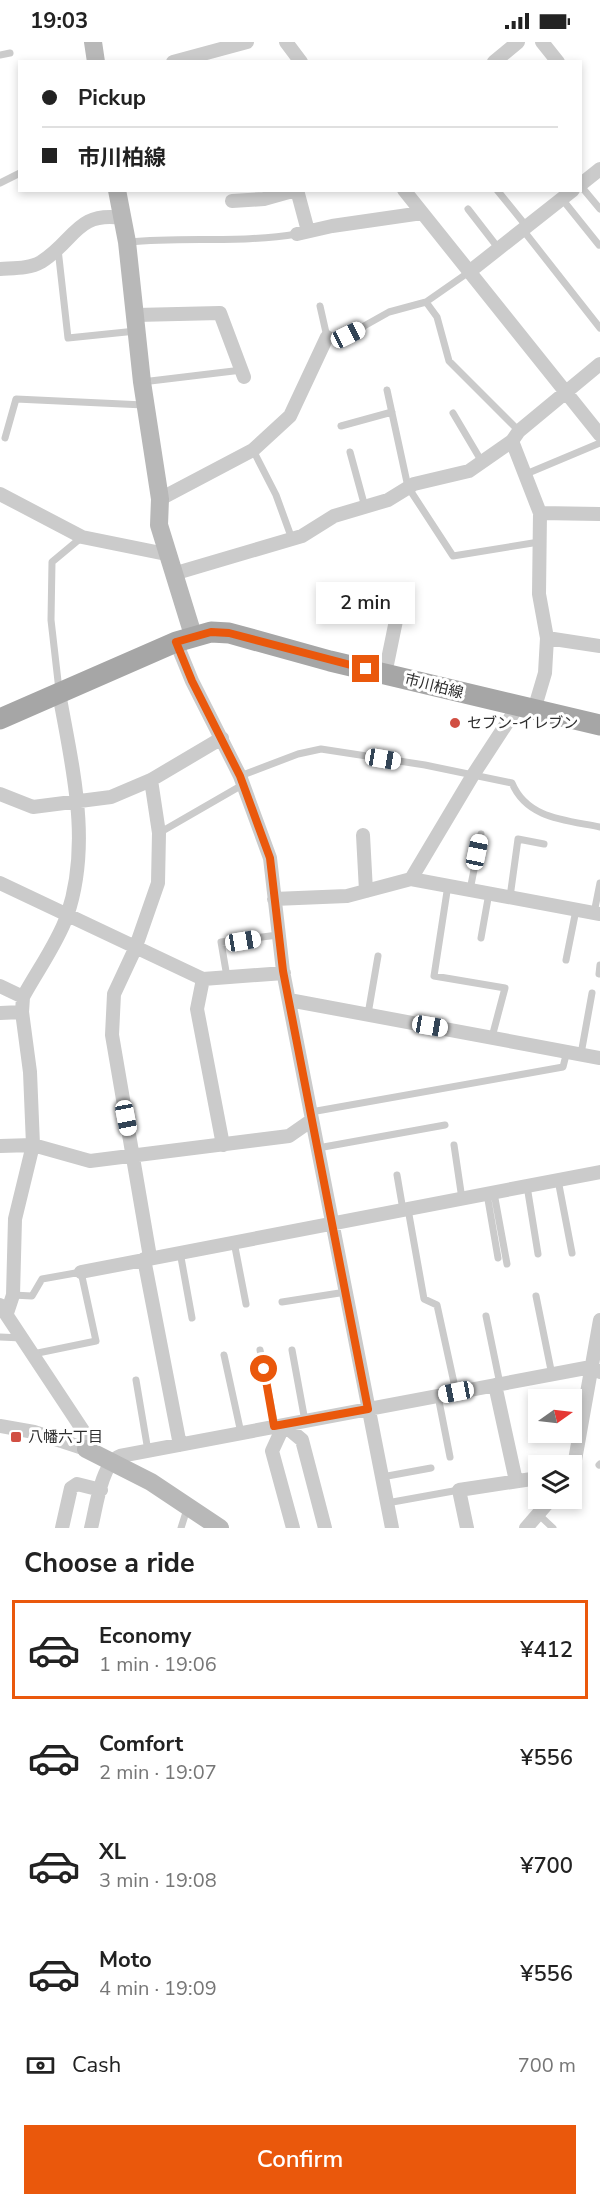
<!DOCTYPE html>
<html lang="en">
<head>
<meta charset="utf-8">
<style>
  body { margin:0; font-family:"Nunito Sans","Noto Sans JP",sans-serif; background:#f6f6f6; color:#222; height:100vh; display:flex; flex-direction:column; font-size:22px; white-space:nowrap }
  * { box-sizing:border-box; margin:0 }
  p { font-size:20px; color:#767676 }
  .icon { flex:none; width:33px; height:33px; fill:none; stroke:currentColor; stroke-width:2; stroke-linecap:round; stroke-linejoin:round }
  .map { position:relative; height:1486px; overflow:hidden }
  .drawer { display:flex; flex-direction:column; background:#fff; flex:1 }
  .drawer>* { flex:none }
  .banner { position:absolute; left:18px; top:18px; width:564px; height:132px; border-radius:0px; box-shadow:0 3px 9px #0003; display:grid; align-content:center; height:132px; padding:0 24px; background:#fff }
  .needle { width:39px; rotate:76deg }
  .fabs { position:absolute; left:528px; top:1347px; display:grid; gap:12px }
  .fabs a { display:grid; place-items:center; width:54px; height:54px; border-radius:0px; background:#fff; box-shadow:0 3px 9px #0003; font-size:30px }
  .end { position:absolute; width:27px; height:27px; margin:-14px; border:8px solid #ea580c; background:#fff; box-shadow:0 0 0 3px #fff }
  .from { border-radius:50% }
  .bubble { position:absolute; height:42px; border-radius:0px; background:#fff; box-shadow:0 3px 9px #0003; font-size:20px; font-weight:600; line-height:42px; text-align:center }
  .car { position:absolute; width:18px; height:36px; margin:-18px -9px; border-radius:8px; box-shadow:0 0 4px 2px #0007; background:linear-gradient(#fff 24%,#345 0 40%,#fff 0 76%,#345 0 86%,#fff 0) }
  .banner b { display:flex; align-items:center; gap:21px; height:57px; font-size:22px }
  .banner b+b { border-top:2px solid #e0e0e0 }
  .banner i { width:15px; height:15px; background:#222 }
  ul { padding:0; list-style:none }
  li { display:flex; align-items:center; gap:18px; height:99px; margin:0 12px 9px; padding:0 12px; border:3px solid transparent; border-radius:0px }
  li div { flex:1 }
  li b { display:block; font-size:22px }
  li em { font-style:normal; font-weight:600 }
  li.current { border-color:#ea580c }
  li>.icon { width:54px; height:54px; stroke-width:1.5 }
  h2 { padding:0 24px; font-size:27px; line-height:72px }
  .pay { display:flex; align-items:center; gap:15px; height:66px; padding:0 24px; font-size:22px }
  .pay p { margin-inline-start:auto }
  .cta { display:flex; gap:12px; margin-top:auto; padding:12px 24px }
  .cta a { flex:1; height:69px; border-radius:0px; background:#ea580c; color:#fff; font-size:24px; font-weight:600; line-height:69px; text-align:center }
  .status { display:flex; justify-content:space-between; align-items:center; height:42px; padding:0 30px; background:#fff; direction:ltr }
  .status svg { height:16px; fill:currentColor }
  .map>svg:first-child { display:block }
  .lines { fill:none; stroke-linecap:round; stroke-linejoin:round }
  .lane { stroke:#cbcbcb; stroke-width:7 }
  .street { stroke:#cbcbcb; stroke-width:14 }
  .secondary { stroke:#b8b8b8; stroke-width:18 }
  .primary { stroke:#a6a6a6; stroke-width:21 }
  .route { stroke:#ea580c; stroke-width:8 }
  .poi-dot { fill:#d14f43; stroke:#fff; stroke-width:2 }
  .labels { text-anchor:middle; stroke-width:6; stroke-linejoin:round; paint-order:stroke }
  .street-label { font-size:15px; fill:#2e2e2e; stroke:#fff }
  .poi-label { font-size:15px; fill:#2e2e2e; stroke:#fff; text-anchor:start }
</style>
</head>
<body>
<div class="status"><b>19:03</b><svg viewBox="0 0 49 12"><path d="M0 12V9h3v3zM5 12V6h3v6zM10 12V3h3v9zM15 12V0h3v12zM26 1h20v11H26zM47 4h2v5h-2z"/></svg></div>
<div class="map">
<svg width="600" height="1486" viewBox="0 0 600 1486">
  <rect width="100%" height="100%" fill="#fff"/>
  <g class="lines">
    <path class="lane" d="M0 13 10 11
      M0 141 20 131
      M580 143 600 167
      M497 148 527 185
      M562 157 599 203
      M468 167 499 207
      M523 188 600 286
      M129 200C185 195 243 201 297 192
      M58 207 68 296 136 289
      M426 260 437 275 449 319 519 389
      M320 264 327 295 348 293 389 270 426 260 469 230
      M142 340 242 328
      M387 348 408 445 453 514 539 500
      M453 371 482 420
      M341 384 392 370
      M5 396 16 357 144 363
      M253 408 276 453 292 497
      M350 410 365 465
      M526 432 600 401
      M59 648 51 578 52 520 82 495
      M240 734 298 712 321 707 425 723 512 741C527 777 566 778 600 785
      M159 791 244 742
      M448 843 434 934 505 946 492 995
      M470 848 481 792
      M510 855 518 797 544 802
      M594 871 600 841
      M481 896 489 851
      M566 918 576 868
      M599 932 600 923
      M227 935 221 900 278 893
      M368 972 378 914
      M581 1012 592 951
      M311 1070 563 1025 567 1009
      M454 1103 462 1157
      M318 1106 445 1083
      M397 1133 403 1168
      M558 1138 572 1211
      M527 1144 538 1212
      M494 1151 507 1222
      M487 1152 498 1216
      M408 1167 424 1257 437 1263 456 1350
      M234 1200 246 1262
      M180 1210 192 1276
      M13 1253 32 1254 42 1237 81 1230 96 1299 33 1312
      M536 1254 552 1333
      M282 1260 346 1250
      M486 1274 500 1342
      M0 1295 22 1296
      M260 1308 275 1384
      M292 1308 305 1379
      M224 1313 241 1391
      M136 1338 148 1409
      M438 1354 450 1415
      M599 1423 600 1422
      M382 1435 431 1426
      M387 1461 459 1448
      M538 1472 553 1486
      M181 1486 187 1467"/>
    <path class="street" d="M286 0 301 20
      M542 0 558 20
      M173 20 247 0
      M494 20 518 0
      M580 143 600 127
      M297 148 308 189
      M404 148 600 393
      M232 159 264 157 296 148
      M297 192 332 184 422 171
      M0 227C13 226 29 227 41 220 75 199 76 169 122 176
      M469 230 573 148
      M136 273 220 271 244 335
      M512 399 540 471 539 552 547 596 545 631 534 668
      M0 452 82 495 166 512
      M160 457 253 408 290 374 327 295
      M540 471 600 472
      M173 532 302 494 334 474 388 458 414 442 469 429 512 399 519 389 600 322
      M547 596 600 604
      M176 600 192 639 240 734 270 816 283 929 392 1486
      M385 632 400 559
      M0 752 33 765 111 755 151 738 222 696
      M363 793 366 849
      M411 837 473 733 518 664
      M0 841 203 937 284 931
      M274 857 347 854 411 837 600 872
      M203 937 197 967 223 1103
      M0 944 23 955
      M289 958 600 1016
      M0 971 22 970
      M0 1104 33 1103 90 1119 289 1094 312 1078
      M150 1215 112 993 114 952 135 907 158 841 159 791 151 738
      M144 1217 180 1403
      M81 1230 600 1130
      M0 1263 84 1390 86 1407 34 1390 0 1384
      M7 1271 13 1253 15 1177 33 1103 30 1030 22 970 23 955C37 929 57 902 67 874 92 801 72 724 59 651
      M495 1343 516 1439
      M572 1435 600 1278
      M62 1486 71 1446 77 1442 101 1448
      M91 1486C96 1467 101 1421 120 1414L591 1325 600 1330
      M293 1486 272 1409 284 1383 302 1398 325 1486
      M467 1486 459 1448 538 1436
      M526 1486 552 1456"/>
    <path class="secondary" d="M93 0 96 20
      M117 148 127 200 142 340 160 457 159 483 193 593
      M86 1407 151 1440 220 1486"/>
    <path class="primary" d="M0 677 176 600 211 590 229 591 330 619 600 683"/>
  </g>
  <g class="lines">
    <path class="route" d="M264 1327 274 1384 368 1367 283 929 270 816 240 734 192 639 176 600 211 590 229 591 366 627"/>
  </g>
  <g class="poi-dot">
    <circle cx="455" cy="681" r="6"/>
    <rect x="10" y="1389" width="12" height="12" rx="3"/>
  </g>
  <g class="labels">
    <g class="street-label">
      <text transform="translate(434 644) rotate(14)" y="5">市川柏線</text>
    </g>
    <g class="poi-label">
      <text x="467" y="686">セブン-イレブン</text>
      <text x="28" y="1400">八幡六丁目</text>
    </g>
  </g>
</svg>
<div class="fabs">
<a><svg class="needle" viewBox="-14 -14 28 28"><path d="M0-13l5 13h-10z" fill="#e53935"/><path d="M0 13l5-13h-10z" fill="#767676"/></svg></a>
<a><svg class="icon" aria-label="layers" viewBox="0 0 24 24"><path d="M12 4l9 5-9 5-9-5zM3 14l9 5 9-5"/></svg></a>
</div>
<i class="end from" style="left:264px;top:1327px"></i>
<i class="end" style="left:366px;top:627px"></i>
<div class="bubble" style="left:316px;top:540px;width:99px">2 min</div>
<i class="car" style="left:348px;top:293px;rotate:64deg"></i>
<i class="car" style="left:383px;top:717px;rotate:99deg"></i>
<i class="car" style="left:477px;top:810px;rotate:12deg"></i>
<i class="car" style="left:243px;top:899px;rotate:81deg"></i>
<i class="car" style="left:430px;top:984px;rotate:100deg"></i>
<i class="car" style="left:126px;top:1076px;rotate:169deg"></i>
<i class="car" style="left:456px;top:1350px;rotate:259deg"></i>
<div class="banner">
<b><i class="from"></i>Pickup</b>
<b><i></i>市川柏線</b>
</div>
</div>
<section class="drawer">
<h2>Choose a ride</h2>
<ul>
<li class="current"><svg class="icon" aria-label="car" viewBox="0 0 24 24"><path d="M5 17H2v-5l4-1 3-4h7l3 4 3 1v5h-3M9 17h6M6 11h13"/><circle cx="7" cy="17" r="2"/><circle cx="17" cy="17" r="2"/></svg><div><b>Economy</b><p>1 min · 19:06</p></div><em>¥412</em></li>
<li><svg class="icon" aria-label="car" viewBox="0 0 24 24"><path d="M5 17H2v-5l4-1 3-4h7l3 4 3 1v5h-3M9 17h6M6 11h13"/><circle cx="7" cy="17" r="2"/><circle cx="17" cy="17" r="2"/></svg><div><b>Comfort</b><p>2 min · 19:07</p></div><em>¥556</em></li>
<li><svg class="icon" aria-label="car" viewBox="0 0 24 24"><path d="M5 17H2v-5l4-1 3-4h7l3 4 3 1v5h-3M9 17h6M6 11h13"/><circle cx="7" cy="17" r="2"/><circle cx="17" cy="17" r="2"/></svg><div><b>XL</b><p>3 min · 19:08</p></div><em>¥700</em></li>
<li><svg class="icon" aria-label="car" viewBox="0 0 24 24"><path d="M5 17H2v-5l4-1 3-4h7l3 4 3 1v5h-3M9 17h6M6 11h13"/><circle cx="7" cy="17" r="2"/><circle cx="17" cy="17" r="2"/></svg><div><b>Moto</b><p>4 min · 19:09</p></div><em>¥556</em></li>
</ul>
<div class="pay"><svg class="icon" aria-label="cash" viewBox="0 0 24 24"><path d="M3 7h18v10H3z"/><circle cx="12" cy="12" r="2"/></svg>Cash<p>700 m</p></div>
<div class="cta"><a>Confirm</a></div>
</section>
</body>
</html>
